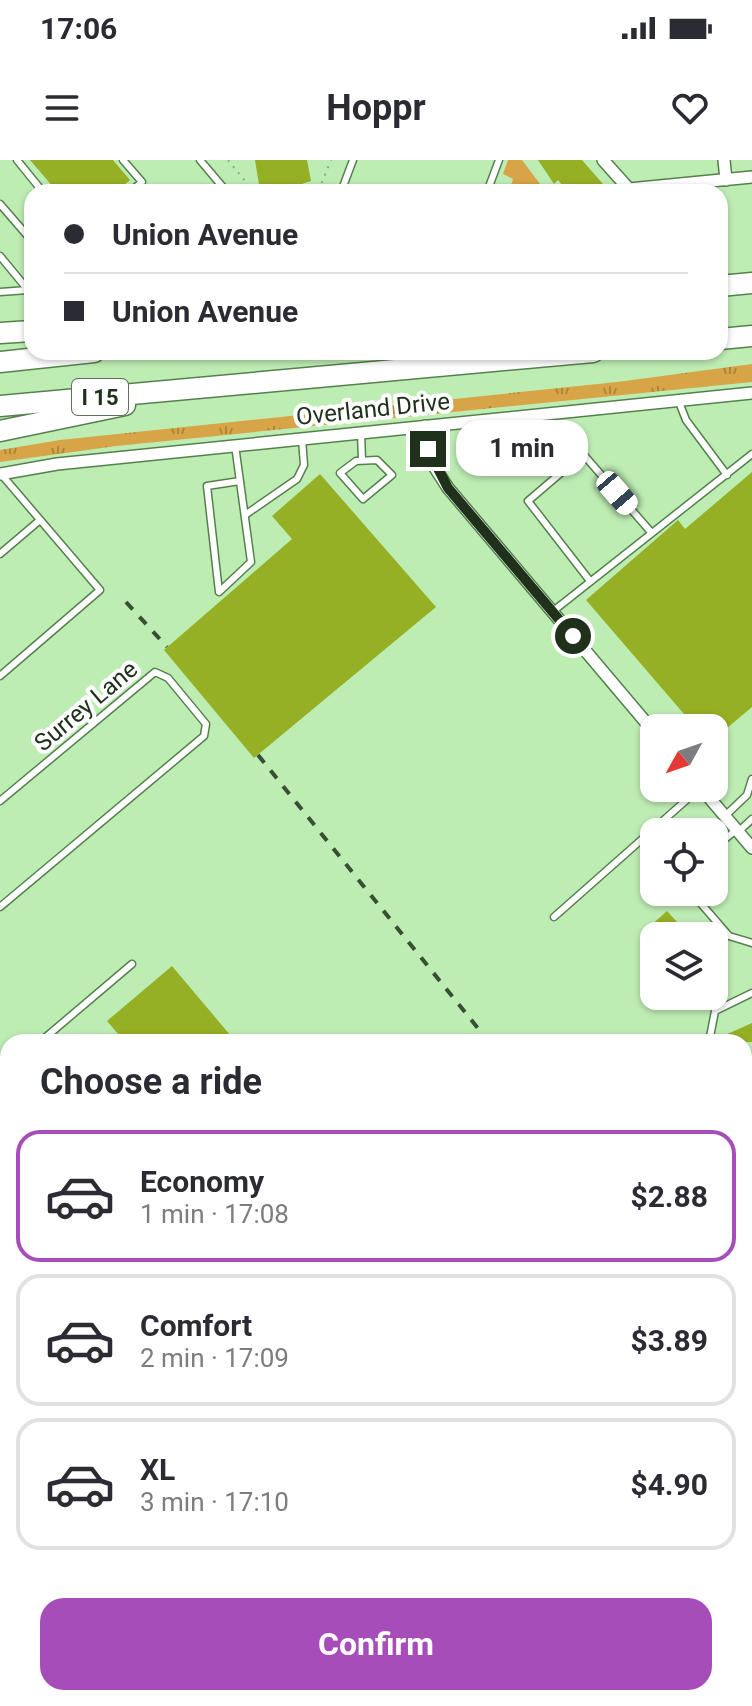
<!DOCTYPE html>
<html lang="en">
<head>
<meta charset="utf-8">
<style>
  body { margin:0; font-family:Roboto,sans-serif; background:#f2f2f3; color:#2b2b33; height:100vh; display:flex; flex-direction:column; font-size:30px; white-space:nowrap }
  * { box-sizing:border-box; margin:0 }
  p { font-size:26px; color:#7c7c81 }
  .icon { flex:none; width:44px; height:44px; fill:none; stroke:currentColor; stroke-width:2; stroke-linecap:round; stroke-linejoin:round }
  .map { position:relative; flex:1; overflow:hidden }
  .panel { position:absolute; left:0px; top:874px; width:752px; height:672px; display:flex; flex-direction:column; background:#fff; border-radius:24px 24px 0 0; box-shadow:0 2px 6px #0004 }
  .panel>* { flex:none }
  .guide { position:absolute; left:24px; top:24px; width:704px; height:176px; border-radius:24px; box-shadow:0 2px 6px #0004; display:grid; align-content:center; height:176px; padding:0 40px; background:#fff }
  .needle { width:52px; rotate:230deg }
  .buttons { position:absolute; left:640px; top:554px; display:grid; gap:16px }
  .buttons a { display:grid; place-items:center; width:88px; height:88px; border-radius:16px; background:#fff; box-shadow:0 2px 6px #0004; font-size:40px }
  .end { position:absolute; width:36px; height:36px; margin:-18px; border:10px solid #1f311b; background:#fff; box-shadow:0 0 0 4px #fff }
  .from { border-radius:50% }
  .bubble { position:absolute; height:56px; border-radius:24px; background:#fff; box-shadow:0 2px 6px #0004; font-size:26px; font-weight:700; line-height:56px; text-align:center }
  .car { position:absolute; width:24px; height:48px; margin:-24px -12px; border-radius:10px; box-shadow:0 0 6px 2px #0007; background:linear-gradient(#fff 24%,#345 0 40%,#fff 0 76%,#345 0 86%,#fff 0) }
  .guide b { display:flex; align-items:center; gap:28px; height:76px; font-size:30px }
  .guide b+b { border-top:2px solid #e1e1e2 }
  .guide i { width:20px; height:20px; background:#2b2b33 }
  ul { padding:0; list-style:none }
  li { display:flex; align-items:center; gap:24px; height:132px; margin:0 16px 12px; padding:0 24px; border:4px solid #e1e1e2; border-radius:24px }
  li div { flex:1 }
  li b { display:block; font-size:30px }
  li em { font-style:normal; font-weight:700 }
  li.selected { border-color:#a64db9 }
  li>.icon { width:72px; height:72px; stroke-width:1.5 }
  h2 { padding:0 40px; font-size:36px; line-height:96px }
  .cta { display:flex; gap:16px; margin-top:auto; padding:16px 40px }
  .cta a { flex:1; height:92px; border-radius:24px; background:#a64db9; color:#fff; font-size:32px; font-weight:700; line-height:92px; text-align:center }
  .status { display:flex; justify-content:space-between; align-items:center; height:56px; padding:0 40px; background:#fff; direction:ltr }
  .status svg { height:22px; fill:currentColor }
  header { display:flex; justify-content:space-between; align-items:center; height:104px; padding:0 40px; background:#fff; font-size:36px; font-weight:700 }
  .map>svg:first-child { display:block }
  .grass { fill:url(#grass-tufts) }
  .building { fill:#96b025 }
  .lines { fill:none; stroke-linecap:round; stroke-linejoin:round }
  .service-casing { stroke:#55804d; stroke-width:9 }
  .minor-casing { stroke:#55804d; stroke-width:14 }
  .tertiary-casing { stroke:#55804d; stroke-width:17 }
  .secondary-casing { stroke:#55804d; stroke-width:19 }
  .motorway-casing { stroke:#55804d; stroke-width:23 }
  .path { stroke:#89ae81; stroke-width:2; stroke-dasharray:2 6; stroke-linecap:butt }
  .service { stroke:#fff; stroke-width:6 }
  .minor { stroke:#fff; stroke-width:11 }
  .tertiary { stroke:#fff; stroke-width:14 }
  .secondary { stroke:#fff; stroke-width:16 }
  .motorway { stroke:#fff; stroke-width:20 }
  .rail { stroke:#384f33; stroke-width:4; stroke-dasharray:10 10; stroke-linecap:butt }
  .route { stroke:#1f311b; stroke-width:10 }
  .labels { text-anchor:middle; stroke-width:8; stroke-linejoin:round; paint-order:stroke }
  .shield { fill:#fefefe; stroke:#626e5f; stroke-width:2 }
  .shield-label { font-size:22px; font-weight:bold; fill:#1f311b }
  .street-label { font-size:24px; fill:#1f311b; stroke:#fefefe }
</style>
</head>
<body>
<div class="status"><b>17:06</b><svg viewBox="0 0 49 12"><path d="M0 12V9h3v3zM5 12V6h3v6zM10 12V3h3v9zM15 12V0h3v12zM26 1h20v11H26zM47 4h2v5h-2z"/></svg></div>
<header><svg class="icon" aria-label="menu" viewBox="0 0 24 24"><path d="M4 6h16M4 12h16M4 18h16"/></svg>Hoppr<svg class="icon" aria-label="heart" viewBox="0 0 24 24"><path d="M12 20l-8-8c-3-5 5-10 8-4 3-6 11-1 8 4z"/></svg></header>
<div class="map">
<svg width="752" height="1546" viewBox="0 0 752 1546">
  <defs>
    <pattern id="grass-tufts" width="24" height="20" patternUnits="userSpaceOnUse" patternTransform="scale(2)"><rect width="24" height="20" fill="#d7a447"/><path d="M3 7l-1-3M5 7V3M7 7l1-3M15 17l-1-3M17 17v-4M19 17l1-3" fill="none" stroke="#ae863a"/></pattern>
  </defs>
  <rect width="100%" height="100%" fill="#beedb4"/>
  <path class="grass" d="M508 0H522L546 32H509L513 19 503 14Z
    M752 204V222L116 286 0 302V290L60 280 617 222Z"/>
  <path class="building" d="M30 0H113L130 20 116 32H64L58 25 54 28Z
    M255 0H307L311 21 286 29 260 31Z
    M538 0H582L610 32H568L558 20 554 24Z
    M752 312V547L714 579V568H696L586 440 678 360 685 369Z
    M320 314 436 447 254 598 164 490 292 379 272 356Z
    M667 751 690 776H657L649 767Z
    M172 806 236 882H125L107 861Z
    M752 863V882H715L716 879Z"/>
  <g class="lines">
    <defs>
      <path id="service" d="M17 0 43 32
        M123 0 142 22 130 32
        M200 0 227 32
        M341 32 353 0
        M487 32 499 0
        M0 44 32 81
        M0 96 28 130
        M0 132 28 130
        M679 242 686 260 727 315
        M361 273 362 300
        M235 285 251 402 219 432 207 326 240 321
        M377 300 392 315 363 339 340 313 356 301Z
        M245 355 297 319 304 305 302 279
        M0 394 40 360
        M590 421 528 341 583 294 650 371
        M552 452 752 294
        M0 516 100 430 1 314
        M0 641 155 512 168 518 206 564 204 576 0 747
        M725 656 747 635 752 619
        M738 672 752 659
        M714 688 736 670
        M691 732 729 776 752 783
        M554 757 700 628
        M40 882 132 804
        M709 882 715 851 752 833
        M0 916 8 909
        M0 974 8 967
        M744 1403 752 1410
        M744 1529 752 1524
        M714 1546 728 1538"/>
      <path id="minor" d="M603 0 629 29 752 17
        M724 0 726 20
        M425 266 432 303 448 328 654 572
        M0 314 57 304 752 233
        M701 628 752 688
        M0 1194 8 1187"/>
      <path id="tertiary" d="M744 1216 752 1209
        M349 1546 359 1538"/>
      <path id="secondary" d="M0 934 8 944
        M506 1538 513 1546"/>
      <path id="motorway" d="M720 126 752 123
        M0 173 32 171
        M720 179 752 176
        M0 202 94 192
        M0 246 593 192
        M0 271 125 245"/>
    </defs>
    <use href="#service" class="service-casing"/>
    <use href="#minor" class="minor-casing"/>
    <use href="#tertiary" class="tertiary-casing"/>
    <use href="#secondary" class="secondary-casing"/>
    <use href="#motorway" class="motorway-casing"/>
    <path class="path" d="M228 0 254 32
      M301 32 320 27 331 0"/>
    <use href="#service" class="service"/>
    <use href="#minor" class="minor"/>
    <use href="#tertiary" class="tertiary"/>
    <use href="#secondary" class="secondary"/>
    <use href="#motorway" class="motorway"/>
    <path class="rail" d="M126 442 167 487
      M258 595 489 882
      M744 1018 752 1015
      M744 1037 752 1033
      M744 1054 752 1050
      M0 1400 8 1396"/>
  </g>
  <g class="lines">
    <path class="route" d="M428 289 448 328 573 476"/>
  </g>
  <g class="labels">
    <rect class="shield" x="72" y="219" width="56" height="36" rx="6"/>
    <g class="shield-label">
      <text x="100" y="245">I 15</text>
    </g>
    <g class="street-label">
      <text transform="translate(373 249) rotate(-6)" y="8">Overland Drive</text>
      <text transform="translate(86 546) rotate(-40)" y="8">Surrey Lane</text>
    </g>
  </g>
</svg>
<div class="buttons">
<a><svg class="needle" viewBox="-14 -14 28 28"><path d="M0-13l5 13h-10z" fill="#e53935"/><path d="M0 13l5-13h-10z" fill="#7c7c81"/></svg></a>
<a><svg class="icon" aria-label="locate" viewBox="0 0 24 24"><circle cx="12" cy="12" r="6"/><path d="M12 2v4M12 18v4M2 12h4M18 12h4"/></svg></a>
<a><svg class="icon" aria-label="layers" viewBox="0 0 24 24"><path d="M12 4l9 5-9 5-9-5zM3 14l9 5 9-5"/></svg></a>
</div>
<i class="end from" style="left:573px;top:476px"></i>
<i class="end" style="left:428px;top:289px"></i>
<div class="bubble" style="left:456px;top:260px;width:132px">1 min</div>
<i class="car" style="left:617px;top:333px;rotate:139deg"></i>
<div class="guide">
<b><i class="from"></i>Union Avenue</b>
<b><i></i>Union Avenue</b>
</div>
<section class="panel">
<h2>Choose a ride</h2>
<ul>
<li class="selected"><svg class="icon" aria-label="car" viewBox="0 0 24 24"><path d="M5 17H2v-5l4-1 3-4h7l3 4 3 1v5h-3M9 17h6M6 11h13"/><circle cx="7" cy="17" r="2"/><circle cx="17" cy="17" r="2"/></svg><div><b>Economy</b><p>1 min · 17:08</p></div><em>$2.88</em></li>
<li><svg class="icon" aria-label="car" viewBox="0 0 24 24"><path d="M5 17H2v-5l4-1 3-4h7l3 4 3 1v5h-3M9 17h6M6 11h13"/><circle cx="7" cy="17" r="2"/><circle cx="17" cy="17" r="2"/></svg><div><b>Comfort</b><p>2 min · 17:09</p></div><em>$3.89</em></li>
<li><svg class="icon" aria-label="car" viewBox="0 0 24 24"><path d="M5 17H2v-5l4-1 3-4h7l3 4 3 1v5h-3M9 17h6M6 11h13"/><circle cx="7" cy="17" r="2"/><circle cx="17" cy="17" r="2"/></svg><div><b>XL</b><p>3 min · 17:10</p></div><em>$4.90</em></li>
</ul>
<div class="cta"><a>Confirm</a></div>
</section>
</div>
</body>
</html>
